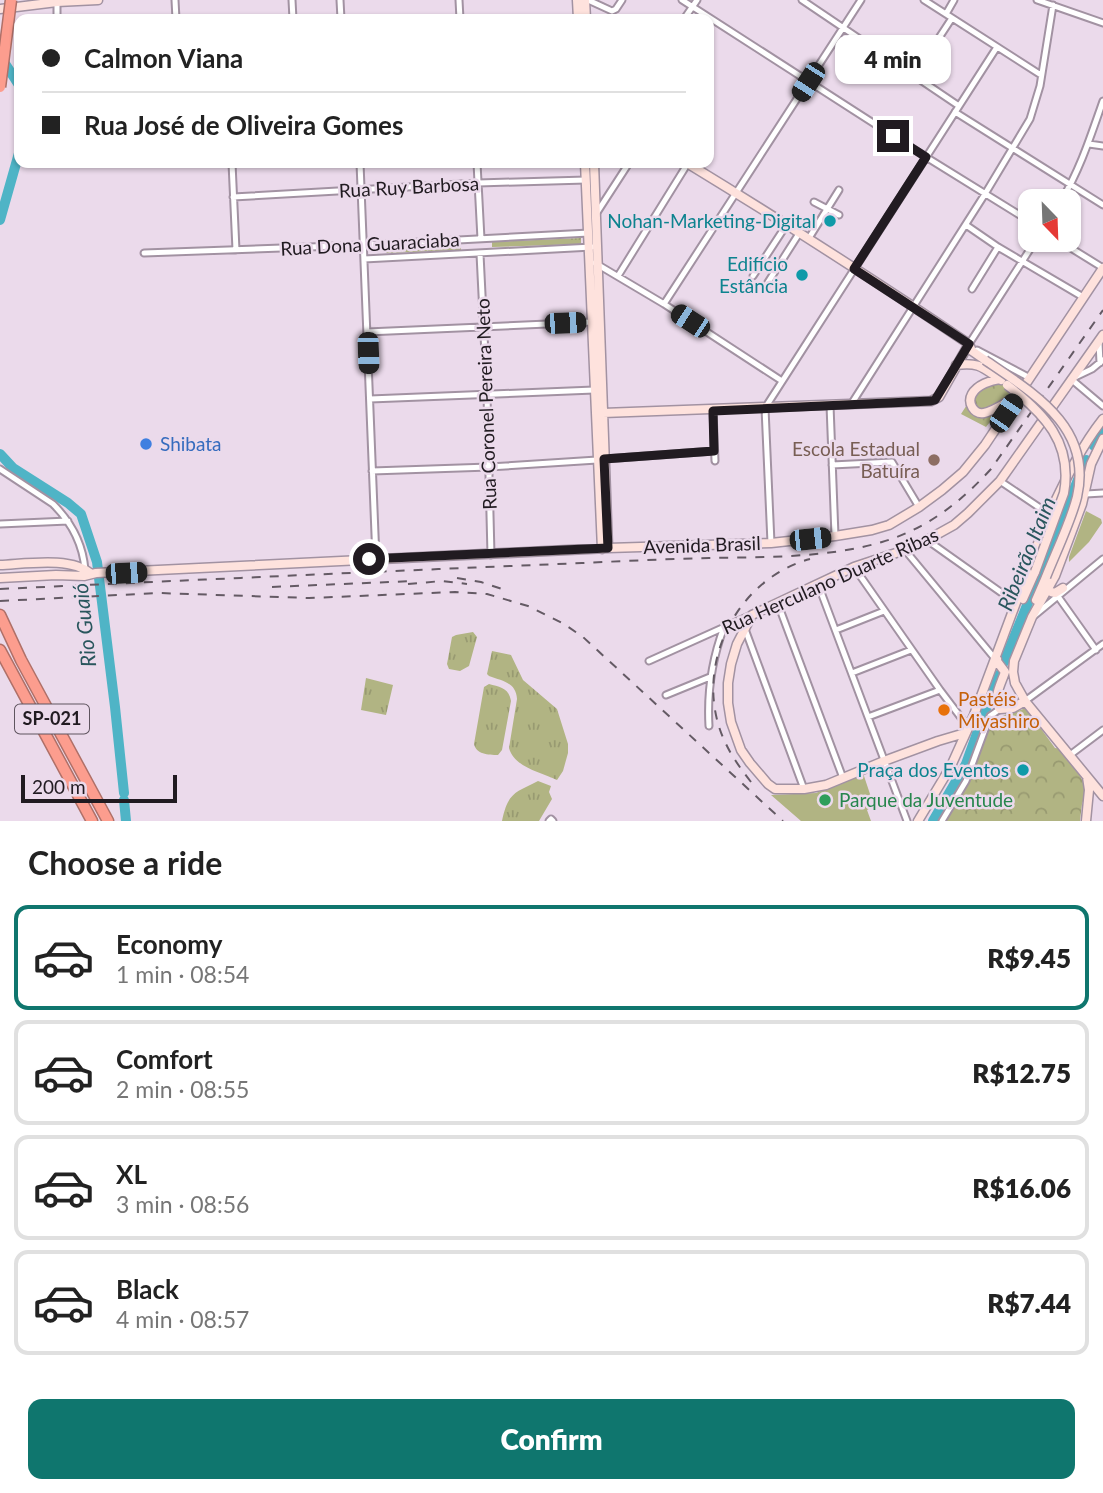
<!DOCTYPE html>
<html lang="en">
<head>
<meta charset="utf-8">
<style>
  body { margin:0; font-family:Lato,sans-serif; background:#f6f6f6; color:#222; height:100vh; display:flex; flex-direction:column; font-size:26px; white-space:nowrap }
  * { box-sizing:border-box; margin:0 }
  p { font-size:23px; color:#767676 }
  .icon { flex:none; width:38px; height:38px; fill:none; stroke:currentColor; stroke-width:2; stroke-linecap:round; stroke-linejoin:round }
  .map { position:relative; height:821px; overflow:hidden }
  .side { display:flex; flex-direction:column; background:#fff; flex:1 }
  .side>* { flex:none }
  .hud { position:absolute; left:14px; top:14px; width:700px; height:154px; border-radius:14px; box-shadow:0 2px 5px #0004; display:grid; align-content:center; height:154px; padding:0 28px; background:#fff }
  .needle { width:46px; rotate:157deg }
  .fabs { position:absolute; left:1018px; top:189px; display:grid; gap:14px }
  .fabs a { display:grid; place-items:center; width:63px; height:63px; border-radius:14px; background:#fff; box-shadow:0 2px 5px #0004; font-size:35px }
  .scale { position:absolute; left:21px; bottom:18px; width:156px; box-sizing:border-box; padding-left:7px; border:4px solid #211b21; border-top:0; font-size:19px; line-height:24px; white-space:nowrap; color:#211b21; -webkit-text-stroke:5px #ebdaeb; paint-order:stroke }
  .end { position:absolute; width:32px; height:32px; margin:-16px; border:9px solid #211b21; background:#fff; box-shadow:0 0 0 4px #fff }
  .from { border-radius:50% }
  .bubble { position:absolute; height:49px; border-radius:14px; background:#fff; box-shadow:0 2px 5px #0004; font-size:23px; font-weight:800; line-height:49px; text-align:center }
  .car { position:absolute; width:21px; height:42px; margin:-21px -10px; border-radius:9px; box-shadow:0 0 5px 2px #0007; background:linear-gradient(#222 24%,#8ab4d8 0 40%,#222 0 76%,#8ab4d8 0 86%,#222 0) }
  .hud b { display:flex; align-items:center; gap:24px; height:66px; font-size:26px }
  .hud b+b { border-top:2px solid #e0e0e0 }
  .hud i { width:18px; height:18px; background:#222 }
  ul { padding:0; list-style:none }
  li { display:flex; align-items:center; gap:21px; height:105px; margin:0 14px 10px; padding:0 14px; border:4px solid #e0e0e0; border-radius:14px }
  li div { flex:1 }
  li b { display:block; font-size:26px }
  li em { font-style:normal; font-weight:800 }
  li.selected { border-color:#0f766e }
  li>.icon { width:63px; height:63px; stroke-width:1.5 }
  h2 { padding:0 28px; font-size:32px; line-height:84px }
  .action { display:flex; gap:14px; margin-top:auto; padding:14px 28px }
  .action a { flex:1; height:80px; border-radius:14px; background:#0f766e; color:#fff; font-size:28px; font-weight:800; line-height:80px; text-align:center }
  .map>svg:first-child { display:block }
  .grass { fill:url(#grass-tufts) }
  .park { fill:url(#park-crowns) }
  .pitch { fill:#b1b483 }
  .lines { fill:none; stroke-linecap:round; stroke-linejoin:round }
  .river { stroke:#4fb4c6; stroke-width:10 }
  .street-casing { stroke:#a292a2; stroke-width:9 }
  .secondary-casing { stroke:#a292a2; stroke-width:11 }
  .highway-casing { stroke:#af7068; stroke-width:13 }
  .street { stroke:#fff; stroke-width:5 }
  .secondary { stroke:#fee2dd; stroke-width:8 }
  .highway { stroke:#fc9d8e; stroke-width:10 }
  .rail { stroke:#645a64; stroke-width:2; stroke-dasharray:9 9; stroke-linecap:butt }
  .secondary-bridge-casing { stroke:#a292a2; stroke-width:11; stroke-linecap:butt }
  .highway-bridge-casing { stroke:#af7068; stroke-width:13; stroke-linecap:butt }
  .secondary-bridge { stroke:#fee2dd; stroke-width:8 }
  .highway-bridge { stroke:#fc9d8e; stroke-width:10 }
  .route { stroke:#211b21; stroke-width:9 }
  .culture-dot { fill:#0f9aa8; stroke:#ebdaeb; stroke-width:2.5 }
  .shop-dot { fill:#3f7fe0; stroke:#ebdaeb; stroke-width:2.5 }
  .education-dot { fill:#8d6e63; stroke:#ebdaeb; stroke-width:2.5 }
  .food-dot { fill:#e8710a; stroke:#ebdaeb; stroke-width:2.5 }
  .leisure-dot { fill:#2e9e5b; stroke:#ebdaeb; stroke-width:2.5 }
  .labels { text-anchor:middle; stroke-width:5; stroke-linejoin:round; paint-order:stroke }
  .shield { fill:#ebdaeb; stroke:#5e545e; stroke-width:2 }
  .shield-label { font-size:18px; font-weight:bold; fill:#211b21 }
  .street-label { font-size:19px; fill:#211b21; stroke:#ebdaeb }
  .culture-label { font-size:19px; fill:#0d838f; stroke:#ebdaeb; text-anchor:end }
  .shop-label { font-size:19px; fill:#366cbe; stroke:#ebdaeb; text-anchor:start }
  .education-label { font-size:19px; fill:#785e54; stroke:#ebdaeb; text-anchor:end }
  .food-label { font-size:19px; fill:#c56008; stroke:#ebdaeb; text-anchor:start }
  .leisure-label { font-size:19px; fill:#27864d; stroke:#ebdaeb; text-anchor:start }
  .water-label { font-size:21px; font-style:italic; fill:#29565d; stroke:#ebdaeb }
</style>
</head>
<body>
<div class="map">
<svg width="1103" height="821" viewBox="0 0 1103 821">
  <defs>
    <pattern id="grass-tufts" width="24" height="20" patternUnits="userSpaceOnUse" patternTransform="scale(1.75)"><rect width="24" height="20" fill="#b1b483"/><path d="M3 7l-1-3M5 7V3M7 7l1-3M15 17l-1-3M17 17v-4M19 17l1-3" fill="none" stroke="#989a71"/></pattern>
    <pattern id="park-crowns" width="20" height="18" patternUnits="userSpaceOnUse" patternTransform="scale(1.75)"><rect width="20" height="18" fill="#b1b483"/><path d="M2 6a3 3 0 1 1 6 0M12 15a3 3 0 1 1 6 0" fill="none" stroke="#989a71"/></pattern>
  </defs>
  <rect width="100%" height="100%" fill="#ebdaeb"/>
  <path class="grass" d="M581 238V244L492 247V242Z
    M461 243V250L386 253 387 247Z
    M473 632 477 637 469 666 460 671 449 669 447 664 452 637 456 635Z
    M492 651 511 655 523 680 557 709 568 744V753L563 771 557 780C540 772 514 767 509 748L517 699C516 682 502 681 489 676L487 674Z
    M366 678 393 685 386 715 361 710Z
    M489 684C500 687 509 688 511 701L502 750 498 755C488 755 476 754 474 744L484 687Z
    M538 781 551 786 549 792 552 799 539 821H502C508 793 514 793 538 781Z"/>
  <path class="park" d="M992 376 1007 379 1017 388 986 427 961 414 972 397Z
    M1023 709H1028L1038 718 1039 726 1055 748 1063 749 1070 757 1086 787 1087 791 1082 804 1080 821H940L964 783 987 723 994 724C999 713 1012 714 1023 709Z"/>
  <path class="pitch" d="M1086 511 1101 519 1102 523 1089 542 1069 562V557Z
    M863 773 874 806 867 810 871 821H801L771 795 816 793Z"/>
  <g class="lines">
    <path class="river" d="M0 56 19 85
      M0 220 19 153
      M1093 445 1103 430
      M0 454 13 468 68 503 81 514 97 562 115 707 124 793
      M1004 662 1086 460
      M124 800 126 821
      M933 821 966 764 998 675"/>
    <defs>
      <path id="street" d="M175 0 176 19
        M292 0 293 19
        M340 0 341 19
        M459 0 460 19
        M588 0 612 11 616 9 622 0
        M682 0 926 157 1031 222
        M802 0 959 106
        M924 0 1041 75
        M1037 0 1103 23
        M57 1V19
        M946 14 954 0
        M684 19 697 0
        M914 76 952 18
        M955 112 1103 205
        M1089 144 1103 146
        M232 163 236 250
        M360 163 376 559
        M477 163 481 239
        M233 197 478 183 586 180
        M1061 201C1080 170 1091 135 1103 101
        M814 202 839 215
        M596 214 629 163
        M966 225 998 247 1083 297
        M809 238 839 190
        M1058 240 1103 268
        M144 253 364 245 589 233
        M480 254 487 395 491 555
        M364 259 592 247
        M595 263 664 304 782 381
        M618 276 688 163
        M753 276 787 224
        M765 287 800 232
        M972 289 998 247
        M664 304 861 0
        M367 332 592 322
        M1099 342 1100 363
        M969 344 1036 240
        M977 350 1030 378
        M1103 360 1092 369 1071 379 1103 406
        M370 399 594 390
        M852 403 985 194 1030 119 1040 86 1053 5
        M830 405 835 536
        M713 411 715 461
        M604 459 714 451
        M832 465 892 462 919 507
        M0 469 53 504C71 522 83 544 85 570
        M372 471 489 467 597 460
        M1000 481 1049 514
        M1086 494 1103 493
        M0 524 68 521
        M927 540 1016 603
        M771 543 765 408 997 47
        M905 550 996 660
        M854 567 940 690 968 727
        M818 584 907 821
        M1057 595 1096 650
        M778 604 843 778
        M1035 615 1103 559
        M745 629 804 789
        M836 630 884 611
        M649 661 751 615
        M852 673 911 650
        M666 695 710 677
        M1025 701 1103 644
        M868 717 940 690
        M709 726C707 692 712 659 724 627
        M1070 755 1103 730
        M549 821 551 819 553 821
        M942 821 966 781 990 716 1000 709"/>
      <path id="secondary" d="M577 0 578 19
        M585 0 586 19
        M0 9 57 2 98 0
        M585 163 602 549
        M594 163 608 548
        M687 163C782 221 876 281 969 344L972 351 985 360
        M956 365C979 362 982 367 1001 380
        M1000 379C991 380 977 385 972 394 967 403 974 415 984 413 994 411 1005 403 1014 398
        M603 413 931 401 939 397 969 344
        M1103 439 1091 464 1082 504 1055 576 1032 617 1014 661 1013 672 1015 683 1025 701 1103 796
        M0 565C25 564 72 556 91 574
        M0 578 56 575 84 576 96 573 608 548 771 543 835 536 872 530 889 525 919 507 942 490 963 472 985 445 1103 268
        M1045 588 1051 592 1055 593 1063 588
        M1023 599 1035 572
        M1036 600 1046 577
        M997 659 996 660 1005 672C1001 684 992 699 1000 709L1013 708 1025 701
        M965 733 938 741 884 761 826 785 804 789H775L768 784 750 763 741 750 731 722 728 703V683L731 664 737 644 752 615 854 567 905 550 927 540 954 525 968 513 1000 481 1103 335
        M918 821 951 766 974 715 1049 514C1065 481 1080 448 1103 419
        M1086 821 1089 790 1087 777"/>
      <path id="highway" d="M0 615 21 660 108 821
        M0 650 92 821"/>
    </defs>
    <use href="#street" class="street-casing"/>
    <use href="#secondary" class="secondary-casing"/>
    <use href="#highway" class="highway-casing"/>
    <use href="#street" class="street"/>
    <use href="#secondary" class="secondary"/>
    <use href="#highway" class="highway"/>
    <path class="rail" d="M457 578 481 582 505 590
      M408 584 442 581 467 584
      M272 587 415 581
      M0 589C194 580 388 571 582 563 624 561 667 559 709 558 766 557 827 558 882 542 926 529 960 503 991 469L1103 310
      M0 601 159 593 309 598 455 592 487 594 528 606 564 624 583 637 783 821
      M751 782C733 759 720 739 715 710 704 645 746 576 810 559"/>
    <defs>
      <path id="secondary-bridge" d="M985 360C1033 393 1093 427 1077 497 1071 521 1056 552 1046 577
        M1007 385C1044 413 1073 443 1064 493L1035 572"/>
      <path id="highway-bridge" d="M0 87 11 0"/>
    </defs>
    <use href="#secondary-bridge" class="secondary-bridge-casing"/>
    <use href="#highway-bridge" class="highway-bridge-casing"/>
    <use href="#secondary-bridge" class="secondary-bridge"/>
    <use href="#highway-bridge" class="highway-bridge"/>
  </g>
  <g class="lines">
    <path class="route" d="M369 559 608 548 604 459 714 451 713 411 931 401 935 400 969 344 854 269 926 157 893 136"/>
  </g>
  <g class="culture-dot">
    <circle cx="830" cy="221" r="7"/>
    <circle cx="802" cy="275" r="7"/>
    <circle cx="1023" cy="770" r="7"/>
  </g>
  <circle class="shop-dot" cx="146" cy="444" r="7"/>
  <circle class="education-dot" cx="934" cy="460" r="7"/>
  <circle class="food-dot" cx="944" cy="710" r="7"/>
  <circle class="leisure-dot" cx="825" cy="800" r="7"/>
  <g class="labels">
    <rect class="shield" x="15" y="704.5" width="74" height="29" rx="5"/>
    <g class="shield-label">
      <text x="52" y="725">SP-021</text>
    </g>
    <g class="street-label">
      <text transform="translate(409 187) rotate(-3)" y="7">Rua Ruy Barbosa</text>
      <text transform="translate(370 244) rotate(-3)" y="7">Rua Dona Guaraciaba</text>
      <text transform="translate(486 404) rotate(-92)" y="7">Rua Coronel Pereira Neto</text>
      <text transform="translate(702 545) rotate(-2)" y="7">Avenida Brasil</text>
      <text transform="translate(830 581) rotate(-24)" y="7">Rua Herculano Duarte Ribas</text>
    </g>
    <g class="culture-label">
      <text x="816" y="228">Nohan-Marketing-Digital</text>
      <text x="788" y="271">Edifício<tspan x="788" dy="22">Estância</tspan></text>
      <text x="1009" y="777">Praça dos Eventos</text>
    </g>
    <g class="shop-label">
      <text x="160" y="451">Shibata</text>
    </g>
    <g class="education-label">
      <text x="920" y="456">Escola Estadual<tspan x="920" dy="22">Batuíra</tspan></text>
    </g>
    <g class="food-label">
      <text x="958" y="706">Pastéis<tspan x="958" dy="22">Miyashiro</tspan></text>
    </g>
    <g class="leisure-label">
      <text x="839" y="807">Parque da Juventude</text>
    </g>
    <g class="water-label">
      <text transform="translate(1027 554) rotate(-68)" y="7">Ribeirão Itaim</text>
      <text transform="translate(85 625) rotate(-96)" y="7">Rio Guaió</text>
    </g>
  </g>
</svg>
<div class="fabs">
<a><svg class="needle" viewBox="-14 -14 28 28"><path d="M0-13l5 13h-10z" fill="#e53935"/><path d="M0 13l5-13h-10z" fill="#767676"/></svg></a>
</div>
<div class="scale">200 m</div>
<i class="end from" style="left:369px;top:559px"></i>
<i class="end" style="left:893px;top:136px"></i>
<div class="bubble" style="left:835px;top:35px;width:116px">4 min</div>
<i class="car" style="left:808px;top:82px;rotate:213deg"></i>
<i class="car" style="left:690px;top:321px;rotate:303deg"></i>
<i class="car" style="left:565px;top:323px;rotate:88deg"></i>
<i class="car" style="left:368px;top:353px;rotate:178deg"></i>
<i class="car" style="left:1006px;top:413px;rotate:34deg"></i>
<i class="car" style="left:810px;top:539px;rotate:84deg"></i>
<i class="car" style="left:126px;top:573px;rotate:87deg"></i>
<div class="hud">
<b><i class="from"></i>Calmon Viana</b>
<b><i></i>Rua José de Oliveira Gomes</b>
</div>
</div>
<section class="side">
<h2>Choose a ride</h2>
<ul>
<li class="selected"><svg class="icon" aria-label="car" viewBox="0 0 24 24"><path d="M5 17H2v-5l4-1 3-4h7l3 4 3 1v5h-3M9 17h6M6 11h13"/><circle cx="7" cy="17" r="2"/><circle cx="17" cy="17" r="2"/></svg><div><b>Economy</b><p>1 min · 08:54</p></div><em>R$9.45</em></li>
<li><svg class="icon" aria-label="car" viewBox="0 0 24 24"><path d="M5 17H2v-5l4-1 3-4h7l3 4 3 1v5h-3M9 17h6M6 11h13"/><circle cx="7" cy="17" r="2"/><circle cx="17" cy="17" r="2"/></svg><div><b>Comfort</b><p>2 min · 08:55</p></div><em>R$12.75</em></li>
<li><svg class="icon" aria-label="car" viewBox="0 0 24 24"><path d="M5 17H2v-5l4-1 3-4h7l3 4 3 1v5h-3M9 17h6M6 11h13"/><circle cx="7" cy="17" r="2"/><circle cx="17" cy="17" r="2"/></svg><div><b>XL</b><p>3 min · 08:56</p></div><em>R$16.06</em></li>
<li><svg class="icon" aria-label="car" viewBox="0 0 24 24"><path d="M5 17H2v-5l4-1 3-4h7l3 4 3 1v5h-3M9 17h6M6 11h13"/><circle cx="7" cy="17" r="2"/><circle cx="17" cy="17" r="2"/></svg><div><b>Black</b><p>4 min · 08:57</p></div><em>R$7.44</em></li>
</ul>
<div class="action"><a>Confirm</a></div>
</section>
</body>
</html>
